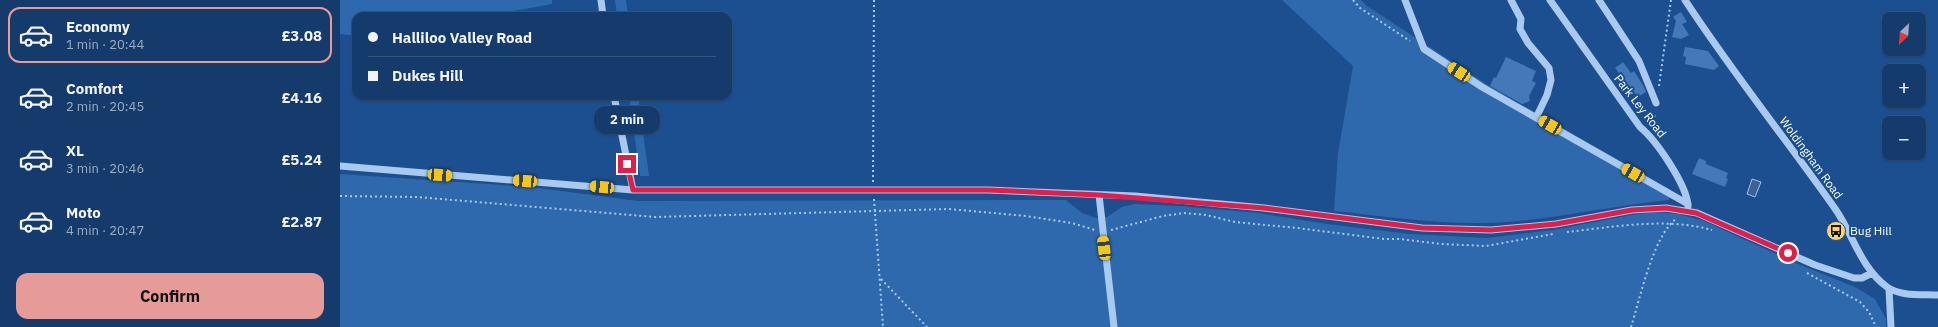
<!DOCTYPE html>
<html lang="en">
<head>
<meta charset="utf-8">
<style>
  body { margin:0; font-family:"IBM Plex Sans",sans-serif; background:#1d4271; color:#f1f3f6; height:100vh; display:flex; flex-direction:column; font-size:15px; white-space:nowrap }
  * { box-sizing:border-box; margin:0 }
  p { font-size:13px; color:#9dadc1 }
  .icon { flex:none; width:22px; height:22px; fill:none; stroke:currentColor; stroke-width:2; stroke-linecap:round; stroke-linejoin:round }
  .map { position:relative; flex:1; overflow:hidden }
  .drawer { display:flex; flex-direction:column; background:#143b6b; width:340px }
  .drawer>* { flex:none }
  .banner { position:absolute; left:12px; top:12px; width:380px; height:88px; border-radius:12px; box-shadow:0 1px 3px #0004,0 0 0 1px #33557e; display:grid; align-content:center; height:88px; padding:0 16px; background:#143b6b }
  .needle { width:26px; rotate:205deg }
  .controls { position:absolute; left:1542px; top:12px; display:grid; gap:8px }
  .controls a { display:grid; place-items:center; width:44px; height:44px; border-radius:8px; background:#143b6b; box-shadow:0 1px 3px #0004,0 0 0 1px #33557e; font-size:20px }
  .end { position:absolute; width:18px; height:18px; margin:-9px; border:5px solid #e11d48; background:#fff; box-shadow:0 0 0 2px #fff }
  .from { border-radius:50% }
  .bubble { position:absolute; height:28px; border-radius:12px; background:#143b6b; box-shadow:0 1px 3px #0004,0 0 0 1px #33557e; font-size:13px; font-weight:700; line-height:28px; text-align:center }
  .car { position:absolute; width:12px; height:24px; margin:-12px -6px; border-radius:5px; box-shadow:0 0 3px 1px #0007; background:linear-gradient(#f5c518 24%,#345 0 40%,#f5c518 0 76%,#345 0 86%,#f5c518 0) }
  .banner b { display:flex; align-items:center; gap:14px; height:38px; font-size:15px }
  .banner b+b { border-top:1px solid #33557e }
  .banner i { width:10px; height:10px; background:#f1f3f6 }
  ul { padding:7px 0 0; list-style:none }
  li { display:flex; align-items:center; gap:12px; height:56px; margin:0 8px 6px; padding:0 8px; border:2px solid transparent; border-radius:12px }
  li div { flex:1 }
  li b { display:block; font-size:15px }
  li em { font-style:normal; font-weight:700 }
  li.active { border-color:#e69b98 }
  li>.icon { width:36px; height:36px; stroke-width:1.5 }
  .action { display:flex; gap:8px; margin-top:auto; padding:8px 16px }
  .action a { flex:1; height:46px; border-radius:12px; background:#e69b98; color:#111; font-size:16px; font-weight:700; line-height:46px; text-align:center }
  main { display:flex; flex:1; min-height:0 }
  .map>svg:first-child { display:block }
  .green { fill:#2e69ad }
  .water { fill:#3c6290; stroke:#9cc4f0 }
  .building { fill:#4478b7 }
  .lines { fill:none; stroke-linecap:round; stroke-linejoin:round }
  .path { stroke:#a9c9ee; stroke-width:2; stroke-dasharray:2 3; stroke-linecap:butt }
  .minor { stroke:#a9c9ee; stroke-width:7 }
  .route { stroke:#e11d48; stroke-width:5 }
  .labels { text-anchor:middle; stroke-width:4; stroke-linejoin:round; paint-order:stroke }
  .street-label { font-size:12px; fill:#fff; stroke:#1b4f8f }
  .poi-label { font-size:12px; fill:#fff; stroke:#1b4f8f; text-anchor:start }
</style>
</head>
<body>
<main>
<section class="drawer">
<ul>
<li class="active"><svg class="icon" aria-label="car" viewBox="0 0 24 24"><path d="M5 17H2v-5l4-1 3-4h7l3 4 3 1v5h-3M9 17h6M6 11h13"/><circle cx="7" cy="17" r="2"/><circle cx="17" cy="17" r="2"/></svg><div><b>Economy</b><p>1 min · 20:44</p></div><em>£3.08</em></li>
<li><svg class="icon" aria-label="car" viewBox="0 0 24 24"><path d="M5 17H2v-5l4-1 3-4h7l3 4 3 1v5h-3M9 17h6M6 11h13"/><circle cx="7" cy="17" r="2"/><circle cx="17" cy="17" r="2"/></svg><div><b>Comfort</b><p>2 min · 20:45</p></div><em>£4.16</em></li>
<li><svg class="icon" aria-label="car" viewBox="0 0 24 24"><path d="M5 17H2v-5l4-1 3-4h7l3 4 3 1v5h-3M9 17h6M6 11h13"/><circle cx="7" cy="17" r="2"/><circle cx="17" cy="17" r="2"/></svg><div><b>XL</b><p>3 min · 20:46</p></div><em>£5.24</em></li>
<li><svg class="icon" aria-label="car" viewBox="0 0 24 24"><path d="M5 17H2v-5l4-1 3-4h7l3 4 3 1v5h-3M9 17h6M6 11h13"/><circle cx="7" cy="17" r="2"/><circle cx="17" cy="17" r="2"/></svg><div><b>Moto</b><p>4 min · 20:47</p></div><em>£2.87</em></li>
</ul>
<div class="action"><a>Confirm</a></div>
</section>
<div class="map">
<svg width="1598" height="327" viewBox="0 0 1598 327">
  <rect width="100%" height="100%" fill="#1b4f8f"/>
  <path class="green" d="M0 0H212V4L146 16H16V36L0 34Z
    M275 0H286L288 16H277Z
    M942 0H1021L1027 6 1149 86 1331 190 1329 200C1267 206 1205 222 1143 223 1093 224 1044 216 994 211L998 153 1013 66Z
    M289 96H298L309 176H300Z
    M0 174 191 187 298 201 726 200 742 213 756 218 767 217 782 207 794 204 840 206 918 213 987 224 1070 234 1147 238 1213 230 1291 215 1316 212 1338 214 1364 221 1458 264 1515 287 1535 299 1546 319V327H0Z"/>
  <path class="water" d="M1412 179 1421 182 1415 197 1407 194Z"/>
  <path class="building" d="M1341 12 1347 22 1342 24 1349 35 1341 39 1332 37 1336 21 1333 17Z
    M1345 47 1368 51 1379 66 1374 70 1345 64 1346 57 1343 56Z
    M1166 57 1196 71 1192 81 1196 83 1189 96 1190 101 1182 104 1150 86 1154 77 1156 78Z
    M1283 62 1291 73 1294 71 1304 87 1306 92 1298 97 1275 68Z
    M1359 158 1366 161V164L1388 173 1386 178 1388 179 1385 187 1352 174Z"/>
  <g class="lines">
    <path class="path" d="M1013 0 1020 8 1070 41
      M1319 86 1331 0
      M1313 127 1315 112
      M533 182 534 0
      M0 196 77 197 315 217 609 209 686 216 732 223 755 230
      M534 199 543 327
      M771 230 823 216 844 213 866 215 895 222 957 228 1044 239H1059L1102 244 1146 246 1213 234
      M1227 232C1273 227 1327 217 1372 230
      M1467 273 1520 302 1529 312 1536 327
      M541 279 587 327
      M1291 327C1300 299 1313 236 1336 219"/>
    <path class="minor" d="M261 0 263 16
      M1065 0 1084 49 1142 87 1348 204
      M1171 0 1181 19 1180 29 1188 43 1209 68 1211 80 1207 95 1196 118
      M1210 0 1300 127C1316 140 1347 185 1348 206
      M1259 0 1299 61 1316 103
      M1345 0C1392 72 1446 139 1496 210 1513 235 1521 268 1547 287 1561 297 1583 294 1598 295
      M274 96 293 190
      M0 166 293 190H648L795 196 924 208 1082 228 1151 230 1216 224 1292 210 1326 208 1357 213 1475 265 1514 278H1522L1532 273
      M759 195 774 327
      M1549 289 1551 327"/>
  </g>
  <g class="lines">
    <path class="route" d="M287 164 293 190H648L759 195 924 208 1082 228 1151 230 1216 224 1292 210 1326 208 1356 213 1448 253"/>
  </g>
  <defs>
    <symbol id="bus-disc" viewBox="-11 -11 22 22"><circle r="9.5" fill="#ffd166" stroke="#1b4f8f"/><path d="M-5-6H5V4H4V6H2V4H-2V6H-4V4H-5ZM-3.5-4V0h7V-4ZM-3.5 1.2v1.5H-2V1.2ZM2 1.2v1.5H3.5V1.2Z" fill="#111"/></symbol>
  </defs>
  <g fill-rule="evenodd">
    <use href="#bus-disc" x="1485" y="220" width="22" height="22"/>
  </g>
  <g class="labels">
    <g class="street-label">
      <text transform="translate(1300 106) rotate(52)" y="4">Park Ley Road</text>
      <text transform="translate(1471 158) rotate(54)" y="4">Woldingham Road</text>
    </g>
    <g class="poi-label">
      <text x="1510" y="235">Bug Hill</text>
    </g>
  </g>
</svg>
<div class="controls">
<a><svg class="needle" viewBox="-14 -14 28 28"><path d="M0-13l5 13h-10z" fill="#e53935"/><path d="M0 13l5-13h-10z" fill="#9dadc1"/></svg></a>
<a>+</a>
<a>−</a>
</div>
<i class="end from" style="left:1448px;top:253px"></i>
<i class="end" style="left:287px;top:164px"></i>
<div class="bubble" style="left:254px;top:106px;width:66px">2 min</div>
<i class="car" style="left:1119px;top:72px;rotate:303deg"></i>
<i class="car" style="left:1210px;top:125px;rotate:300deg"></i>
<i class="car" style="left:1293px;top:173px;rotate:300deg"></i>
<i class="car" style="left:100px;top:175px;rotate:94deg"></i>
<i class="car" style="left:185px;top:181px;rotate:274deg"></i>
<i class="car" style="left:262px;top:187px;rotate:275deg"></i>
<i class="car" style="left:764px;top:248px;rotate:353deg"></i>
<div class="banner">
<b><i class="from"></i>Halliloo Valley Road</b>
<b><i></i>Dukes Hill</b>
</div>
</div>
</main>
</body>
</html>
